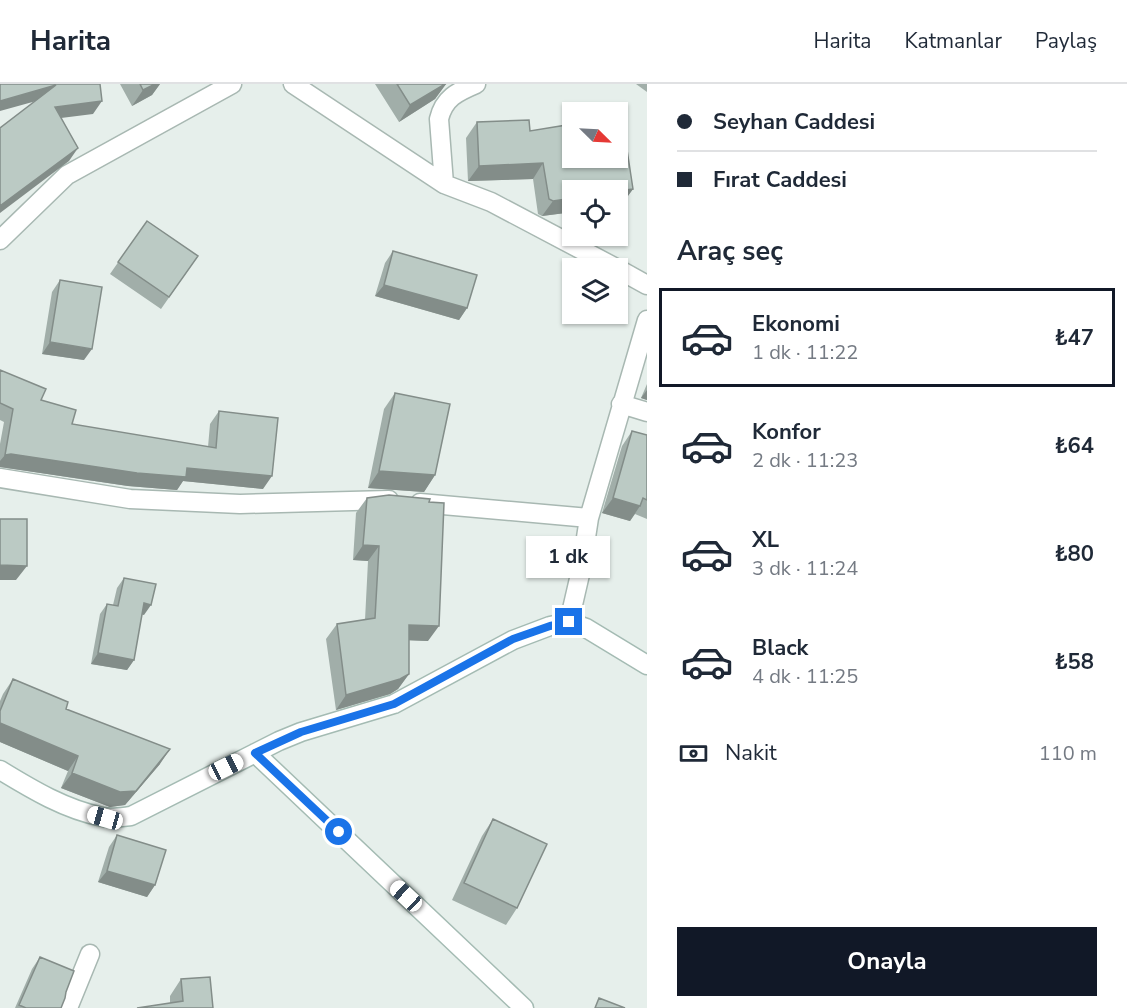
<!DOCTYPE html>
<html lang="tr">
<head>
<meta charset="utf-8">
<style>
  body { margin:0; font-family:"Nunito Sans",sans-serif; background:#f6f6f7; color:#1f2937; height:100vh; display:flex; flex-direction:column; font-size:22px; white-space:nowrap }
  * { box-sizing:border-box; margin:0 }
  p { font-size:20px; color:#747a83 }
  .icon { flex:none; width:33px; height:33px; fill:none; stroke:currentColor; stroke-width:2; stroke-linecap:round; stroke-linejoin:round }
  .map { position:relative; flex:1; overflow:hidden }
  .drawer { display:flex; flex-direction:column; background:#fff; width:480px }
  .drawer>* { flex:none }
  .guide { display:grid; align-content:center; height:132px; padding:0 30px; background:#fff }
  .needle { width:39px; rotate:114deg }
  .buttons { position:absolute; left:562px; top:18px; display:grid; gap:12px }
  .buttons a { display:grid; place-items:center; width:66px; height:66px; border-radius:0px; background:#fff; box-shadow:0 2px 4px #0004; font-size:30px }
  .end { position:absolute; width:27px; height:27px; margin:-14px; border:8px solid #1a73e8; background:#fff; box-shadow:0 0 0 3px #fff }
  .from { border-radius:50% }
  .bubble { position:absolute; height:42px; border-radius:0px; background:#fff; box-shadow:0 2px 4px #0004; font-size:20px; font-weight:700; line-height:42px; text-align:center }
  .car { position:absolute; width:18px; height:36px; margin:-18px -9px; border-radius:8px; box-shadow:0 0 4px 2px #0007; background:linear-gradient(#fff 24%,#345 0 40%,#fff 0 76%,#345 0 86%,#fff 0) }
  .guide b { display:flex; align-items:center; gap:21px; height:57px; font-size:22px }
  .guide b+b { border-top:2px solid #e0e1e3 }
  .guide i { width:15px; height:15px; background:#1f2937 }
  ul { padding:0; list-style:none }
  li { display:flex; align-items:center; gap:18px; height:99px; margin:0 12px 9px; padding:0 18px; border:3px solid transparent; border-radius:0px }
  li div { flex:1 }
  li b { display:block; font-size:22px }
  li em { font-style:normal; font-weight:700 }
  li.selected { border-color:#111827 }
  li>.icon { width:54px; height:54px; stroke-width:1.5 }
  h2 { padding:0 30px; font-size:27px; line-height:72px }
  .pay { display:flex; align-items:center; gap:15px; height:66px; padding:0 30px; font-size:22px }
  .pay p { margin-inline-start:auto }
  .primary-button { display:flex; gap:12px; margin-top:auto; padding:12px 30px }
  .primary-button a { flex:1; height:69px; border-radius:0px; background:#111827; color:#fff; font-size:24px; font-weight:700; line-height:69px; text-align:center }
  header { display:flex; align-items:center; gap:36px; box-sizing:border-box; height:84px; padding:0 30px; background:#fff; border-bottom:2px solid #e0e1e3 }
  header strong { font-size:28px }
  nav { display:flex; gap:33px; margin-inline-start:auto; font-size:21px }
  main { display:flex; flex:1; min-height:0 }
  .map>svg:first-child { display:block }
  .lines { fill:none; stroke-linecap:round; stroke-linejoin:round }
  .street-casing { stroke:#a8b8b2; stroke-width:21 }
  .secondary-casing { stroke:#a4bbb3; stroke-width:21 }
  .street { stroke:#fff; stroke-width:18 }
  .secondary { stroke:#fff; stroke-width:18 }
  .wall { fill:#a1aea9 }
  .shaded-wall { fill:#838d89 }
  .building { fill:#bbcac4; stroke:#838d89; stroke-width:1.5 }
  .route { stroke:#1a73e8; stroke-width:8 }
</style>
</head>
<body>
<header>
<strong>Harita</strong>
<nav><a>Harita</a><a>Katmanlar</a><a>Paylaş</a></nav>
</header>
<main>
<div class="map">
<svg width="647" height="924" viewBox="0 0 647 924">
  <rect width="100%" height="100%" fill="#e6efeb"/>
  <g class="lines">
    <defs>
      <path id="street" d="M293 0 444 100 491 118 616 184
        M444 100 439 35C444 14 457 8 476 0
        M0 156 67 91 232 0
        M618 185 647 201
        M621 320 647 328
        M0 394 130 415 240 420 389 416
        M420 419 589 434
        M569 538 581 486 589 434 647 236
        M68 924 90 870"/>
      <path id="secondary" d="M255 669 524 924
        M0 686C31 705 66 726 103 733 111 735 122 733 131 732L279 657 301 648 394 620 513 556 550 542 569 538 586 544 647 581"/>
    </defs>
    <use href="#street" class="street-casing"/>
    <use href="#secondary" class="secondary-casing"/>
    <use href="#street" class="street"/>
    <use href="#secondary" class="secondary"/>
  </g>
  <path class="wall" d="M120 0H160L152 11 132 22Z
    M375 0H446L435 15 399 38Z
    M636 0H647V8Z
    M618 33H622L633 105 622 120 618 121V106H573V128L542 132 538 130 533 95 468 97 466 54 477 38 529 36 530 47 573 40V74H618Z
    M147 137 198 172 161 225 110 190Z
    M393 167 467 224 459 236 375 212 385 179Z
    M60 196 84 276 42 270 52 208Z
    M0 286 41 316 72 340 208 363 210 340 219 327 263 405 183 397 177 406 128 402 0 383V360L4 338 0 336Z
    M647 300V316L641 314Z
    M395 309 435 391 424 408 368 404 384 325Z
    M632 347 647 351V435L635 430 630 437 602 429 622 362Z
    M367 414 429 418 428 557 409 556V590L398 605 390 610 336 626 326 555 337 540 365 536 368 477 353 476 356 429Z
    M124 494 144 531 142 530 134 576 127 586 91 580 100 530 107 520 113 521 117 504Z
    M13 595 66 625 160 680 125 721 110 723 61 704 68 687 0 658V617L3 610Z
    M493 735 517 824 506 841 452 816 482 752Z
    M117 751 155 801 147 813 98 798 109 763Z
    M40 873 66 908 61 924H15L32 885Z
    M181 895 213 924 170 919V912Z"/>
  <path class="shaded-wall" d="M155 0H160L152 11 132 22 143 6Z
    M445 0H446L435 15 399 38 410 21Z
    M56 1 47 14 0 27V17Z
    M102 17 93 30 45 36 55 23Z
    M78 64 69 77 0 129V122Z
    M543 79 533 95 468 97 479 82Z
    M633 105 622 120 618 121V107Z
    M573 114V128L542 132 553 117Z
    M384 201 467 224 459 236 375 212Z
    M50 258 92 265 84 276 42 270Z
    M647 306V316L641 314Z
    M11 370 187 384 272 392 263 405 183 397 177 406 128 402 0 383V377L5 371Z
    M379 387 435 391 424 408 368 404Z
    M613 414 640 422 630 437 602 429Z
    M363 461 379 462 368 477 353 476Z
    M0 481 27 482 16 496H0Z
    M144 519 151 521 144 531 137 529Z
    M409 541 439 542 428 557 399 556Z
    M98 569 134 576 127 586 91 580Z
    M409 590 398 605 390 610 336 626 346 611Z
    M0 639 78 672 68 687 0 658Z
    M170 665 160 680 125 721 110 723 61 704 72 689Z
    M107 787 155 801 147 813 98 798Z"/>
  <path class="building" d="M0 0H100L102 17 55 23 78 64 0 122V44L56 1 0 17Z
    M140 0H155L143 6Z
    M397 0H445L410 21Z
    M618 33H622L633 105 618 107 573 106V114L553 117 549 115 543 79 479 82 477 38 529 36 530 47 573 40V74H618Z
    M147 137 198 172 169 213 118 178Z
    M393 167 477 191 467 224 384 201Z
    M60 196 102 203 92 265 50 258Z
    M0 286 46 305 41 316 76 326 72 340 216 364 219 327 278 334 272 392 187 384 186 393 137 389 11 370 5 371 13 325 0 319Z
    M395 309 450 320 435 391 379 387Z
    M632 347 647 351V416L643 414 640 422 613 414Z
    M389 411 430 415 429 418 444 419 439 542 409 541V590L400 595 346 611 337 540 375 534 379 462 363 461 367 414Z
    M0 435H27V482L0 481Z
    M124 494 156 500 151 521 144 519 134 576 98 569 107 520 118 522Z
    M13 595 68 618 66 625 170 665 136 707 120 708 72 689 78 672 0 639V627Z
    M493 735 547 760 517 824 464 799Z
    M117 751 166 766 155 801 107 787Z
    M40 873 74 887 66 908 65 914 61 924H26L19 921Z
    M210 893 213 924H137L183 917 181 895Z
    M599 914 625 924H595Z"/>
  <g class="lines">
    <path class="route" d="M339 748 255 669 301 648 394 620 513 555 550 542 569 538"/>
  </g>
</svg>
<div class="buttons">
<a><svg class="needle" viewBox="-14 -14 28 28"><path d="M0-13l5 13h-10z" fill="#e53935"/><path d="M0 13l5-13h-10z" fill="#747a83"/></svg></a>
<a><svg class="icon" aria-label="locate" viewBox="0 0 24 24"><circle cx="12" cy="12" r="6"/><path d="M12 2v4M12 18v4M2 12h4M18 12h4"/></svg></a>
<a><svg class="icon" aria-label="layers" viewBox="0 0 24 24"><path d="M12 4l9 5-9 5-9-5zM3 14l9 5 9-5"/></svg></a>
</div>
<i class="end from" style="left:339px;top:748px"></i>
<i class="end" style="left:569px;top:538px"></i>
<div class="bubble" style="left:526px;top:452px;width:84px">1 dk</div>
<i class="car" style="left:226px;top:683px;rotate:64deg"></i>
<i class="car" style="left:105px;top:734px;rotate:286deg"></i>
<i class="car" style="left:406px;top:812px;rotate:313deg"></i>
</div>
<section class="drawer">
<div class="guide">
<b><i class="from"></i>Seyhan Caddesi</b>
<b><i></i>Fırat Caddesi</b>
</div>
<h2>Araç seç</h2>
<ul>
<li class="selected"><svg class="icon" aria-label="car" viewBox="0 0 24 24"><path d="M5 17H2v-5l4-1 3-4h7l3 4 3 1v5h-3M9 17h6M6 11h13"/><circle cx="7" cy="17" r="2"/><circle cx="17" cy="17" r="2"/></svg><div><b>Ekonomi</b><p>1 dk · 11:22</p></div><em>₺47</em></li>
<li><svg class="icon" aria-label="car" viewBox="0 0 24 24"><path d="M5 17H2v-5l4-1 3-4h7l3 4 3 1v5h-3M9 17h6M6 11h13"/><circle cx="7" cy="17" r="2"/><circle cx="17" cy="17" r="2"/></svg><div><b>Konfor</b><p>2 dk · 11:23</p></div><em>₺64</em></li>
<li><svg class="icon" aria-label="car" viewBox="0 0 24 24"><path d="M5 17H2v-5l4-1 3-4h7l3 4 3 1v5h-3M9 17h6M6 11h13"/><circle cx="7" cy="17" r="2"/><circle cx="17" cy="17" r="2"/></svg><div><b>XL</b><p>3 dk · 11:24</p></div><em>₺80</em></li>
<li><svg class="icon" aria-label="car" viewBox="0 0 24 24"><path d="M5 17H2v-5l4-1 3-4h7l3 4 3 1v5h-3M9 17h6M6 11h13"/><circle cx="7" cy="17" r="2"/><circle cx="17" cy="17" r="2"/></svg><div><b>Black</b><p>4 dk · 11:25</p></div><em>₺58</em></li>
</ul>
<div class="pay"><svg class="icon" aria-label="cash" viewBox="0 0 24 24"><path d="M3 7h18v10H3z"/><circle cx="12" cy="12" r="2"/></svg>Nakit<p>110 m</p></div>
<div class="primary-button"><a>Onayla</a></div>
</section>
</main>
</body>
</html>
